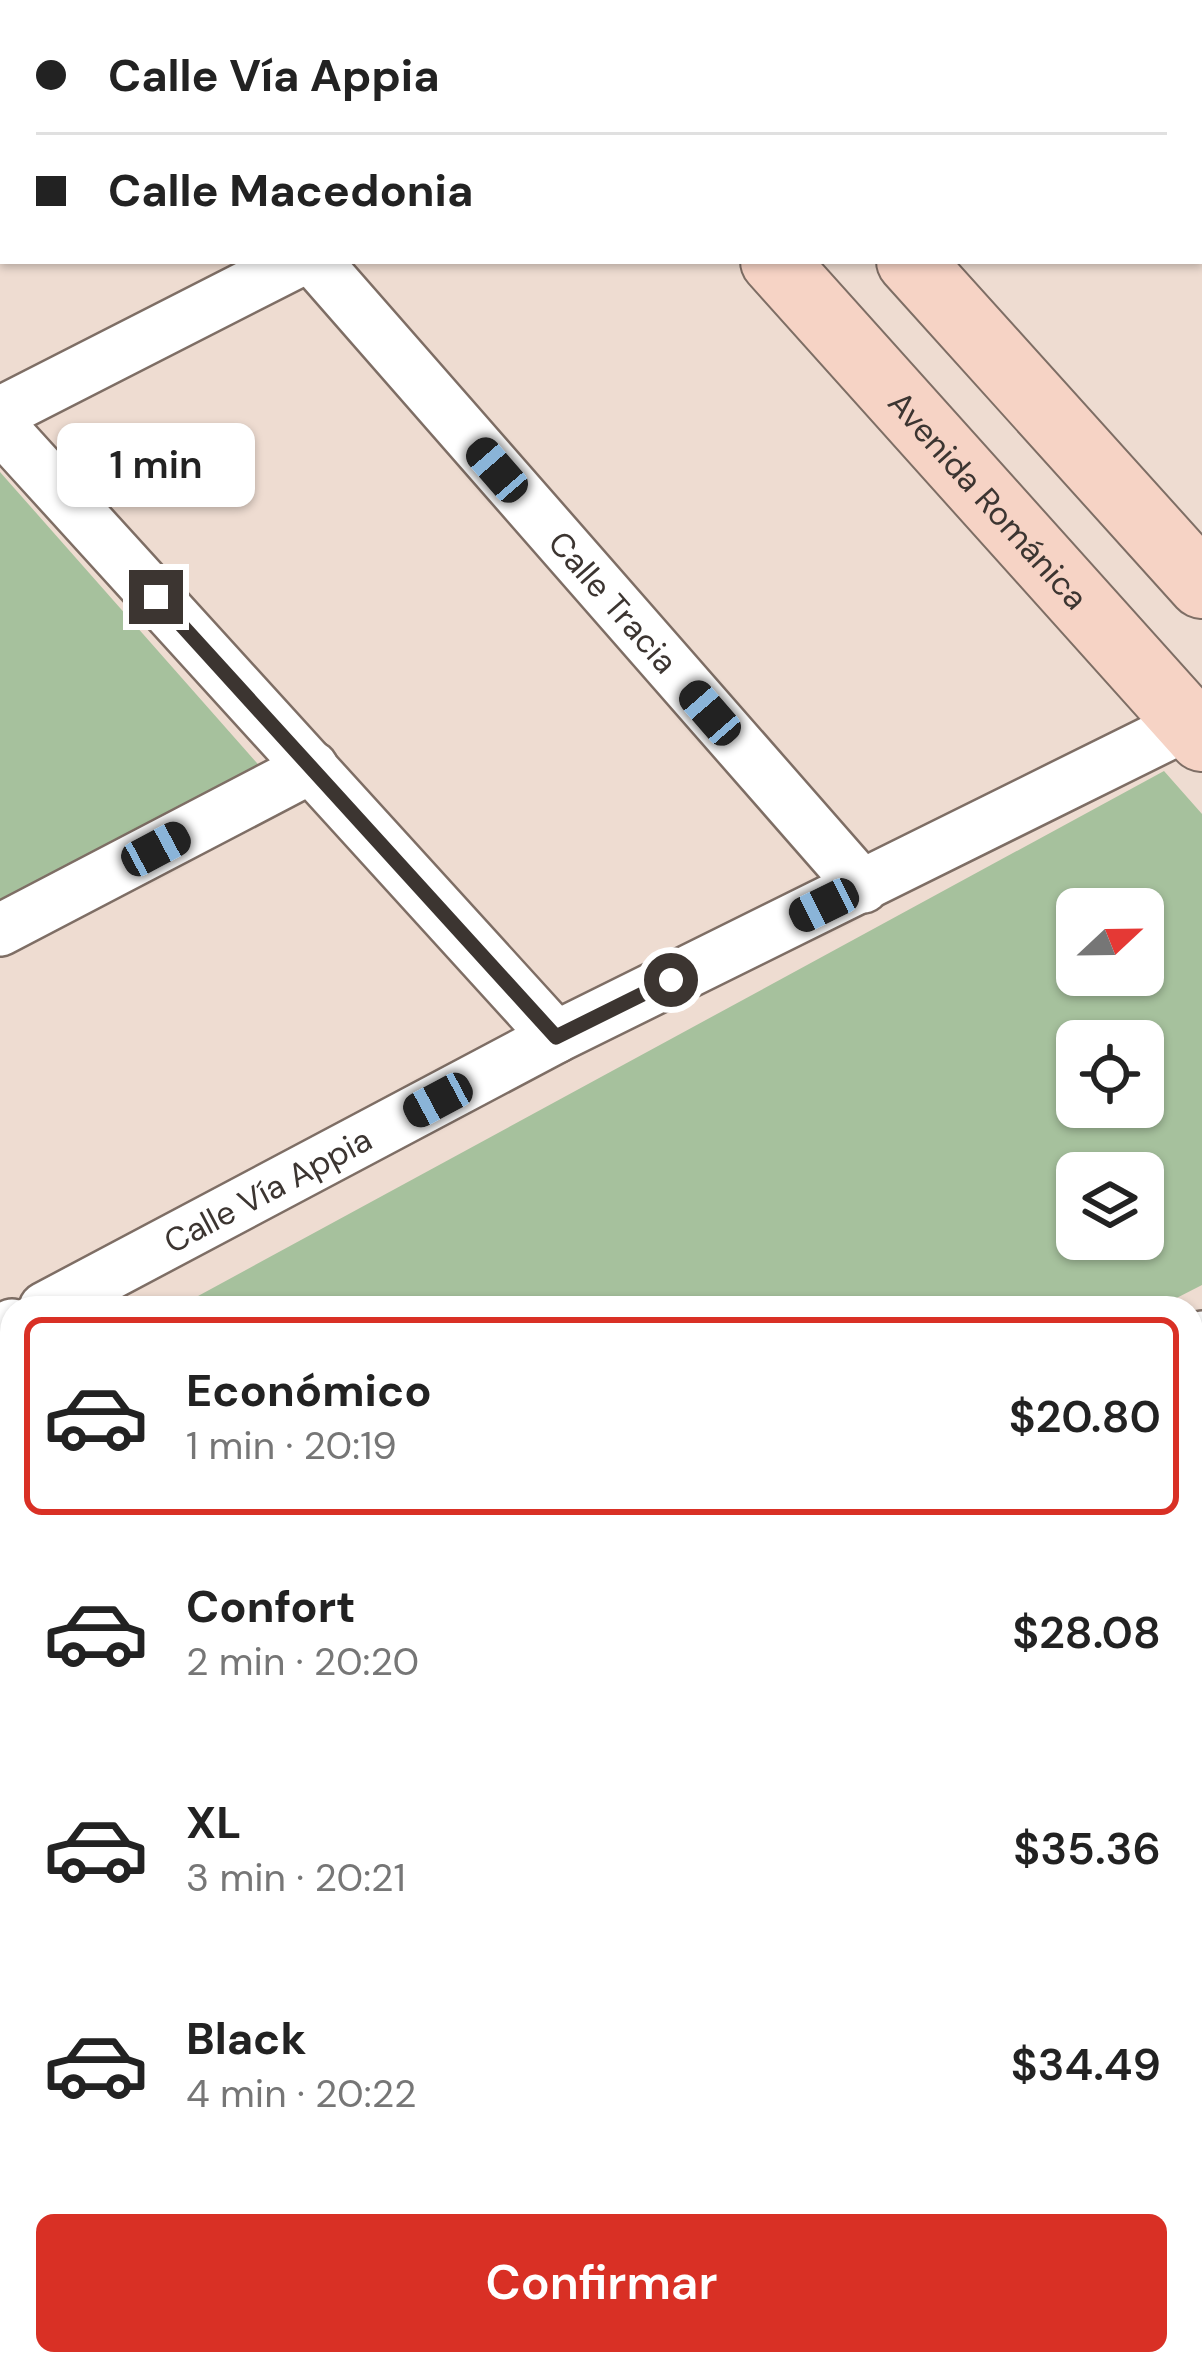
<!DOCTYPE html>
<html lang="es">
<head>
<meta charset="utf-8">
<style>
  body { margin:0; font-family:"DM Sans",sans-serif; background:#f6f6f6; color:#222; height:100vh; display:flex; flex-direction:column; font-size:45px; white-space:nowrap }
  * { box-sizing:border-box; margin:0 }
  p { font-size:39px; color:#767676 }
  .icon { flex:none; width:66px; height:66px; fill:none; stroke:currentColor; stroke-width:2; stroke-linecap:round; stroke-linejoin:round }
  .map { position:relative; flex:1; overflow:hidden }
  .side { position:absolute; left:0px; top:1296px; width:1203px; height:1080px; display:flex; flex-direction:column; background:#fff; border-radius:36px 36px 0 0; box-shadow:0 3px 9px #0004 }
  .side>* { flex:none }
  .guide { position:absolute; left:0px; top:0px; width:1203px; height:264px; box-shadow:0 3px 9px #0004; display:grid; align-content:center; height:264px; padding:0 36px; background:#fff }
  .needle { width:78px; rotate:68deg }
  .fabs { position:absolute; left:1056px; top:888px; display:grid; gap:24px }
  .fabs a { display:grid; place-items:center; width:108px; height:108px; border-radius:18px; background:#fff; box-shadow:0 3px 9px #0004; font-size:60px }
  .end { position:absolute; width:54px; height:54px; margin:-27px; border:15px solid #3c3531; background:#fff; box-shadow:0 0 0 6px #fff }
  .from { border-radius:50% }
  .bubble { position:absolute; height:84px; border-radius:18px; background:#fff; box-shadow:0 3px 9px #0004; font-size:39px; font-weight:600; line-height:84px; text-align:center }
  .car { position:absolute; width:36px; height:72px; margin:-36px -18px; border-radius:15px; box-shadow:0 0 9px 3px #0007; background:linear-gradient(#222 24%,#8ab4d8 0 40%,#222 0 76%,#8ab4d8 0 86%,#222 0) }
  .guide b { display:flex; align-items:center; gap:42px; height:114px; font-size:45px }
  .guide b+b { border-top:3px solid #e0e0e0 }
  .guide i { width:30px; height:30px; background:#222 }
  ul { padding:21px 0 0; list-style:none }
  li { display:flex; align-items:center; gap:36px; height:198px; margin:0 24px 18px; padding:0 12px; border:6px solid transparent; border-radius:18px }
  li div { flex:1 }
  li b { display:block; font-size:45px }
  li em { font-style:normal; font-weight:600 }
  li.active { border-color:#d93025 }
  li>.icon { width:108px; height:108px; stroke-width:1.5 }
  .primary-button { display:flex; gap:24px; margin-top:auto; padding:24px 36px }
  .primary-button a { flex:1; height:138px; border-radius:18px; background:#d93025; color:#fff; font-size:48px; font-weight:600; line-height:138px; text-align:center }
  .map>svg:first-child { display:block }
  .green { fill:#a6c19d; fill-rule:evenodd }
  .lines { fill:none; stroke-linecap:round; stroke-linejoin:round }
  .street-casing { stroke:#7e6e65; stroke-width:56 }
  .secondary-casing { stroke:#7e6e65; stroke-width:70 }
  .street { stroke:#fff; stroke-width:51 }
  .secondary { stroke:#f6d3c5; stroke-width:66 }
  .route { stroke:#3c3531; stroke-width:15 }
  .labels { text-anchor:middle; stroke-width:10; stroke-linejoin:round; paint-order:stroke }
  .street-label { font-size:33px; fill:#3c3531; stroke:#fce9df }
</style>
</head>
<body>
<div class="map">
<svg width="1202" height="2376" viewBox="0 0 1202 2376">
  <rect width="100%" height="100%" fill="#eedcd1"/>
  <path class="green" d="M0 472 264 771 0 910Z
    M1164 771 1202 814V1285L1157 1308H176ZM1077 909H1143V975H1077ZM1143 1041V1107H1077V1041ZM1077 1173H1143V1239H1077Z
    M12 1397V2364H98L93 2376H0V1404Z"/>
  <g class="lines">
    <defs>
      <g id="street">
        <path d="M1139 0 1142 3"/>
        <path d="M81 3 85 0"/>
        <path d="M0 42 3 40"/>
        <path d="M1200 68 1202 70"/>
        <path id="s1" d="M315 261 863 887"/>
        <path d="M0 413 298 261"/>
        <path d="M0 426 556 1037"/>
        <path d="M0 930 312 767"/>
        <path id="s2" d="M45 1308 556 1037 1202 717"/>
        <path d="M0 1332 12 1325"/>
        <path d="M1191 1343 1202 1337"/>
        <path d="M0 1377 12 1392"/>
        <path d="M1191 1718 1202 1713"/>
        <path d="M1191 1764 1202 1777"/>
        <path d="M1191 2270 1202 2283"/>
        <path d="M382 2364 392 2376"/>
        <path d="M835 2364 845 2376"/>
        <path d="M148 2376 153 2364"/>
        <path d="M965 2376 979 2364"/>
      </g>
      <g id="secondary">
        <path d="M539 0 542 3"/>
        <path d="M674 0 677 3"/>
        <path id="s3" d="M774 261 1202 738"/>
        <path d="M910 261 1202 585"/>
      </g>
    </defs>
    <use href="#street" class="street-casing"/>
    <use href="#secondary" class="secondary-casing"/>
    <use href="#street" class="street"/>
    <use href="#secondary" class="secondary"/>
  </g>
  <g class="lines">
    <path class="route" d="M156 597 556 1037 671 980"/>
  </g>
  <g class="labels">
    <g class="street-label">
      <text dy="12" stroke="none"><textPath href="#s3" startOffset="321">Avenida Románica</textPath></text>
      <text dy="12" stroke="none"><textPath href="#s1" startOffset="453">Calle Tracia</textPath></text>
      <text dy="12" stroke="none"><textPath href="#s2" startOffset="252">Calle Vía Appia</textPath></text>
    </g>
  </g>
</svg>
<div class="fabs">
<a><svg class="needle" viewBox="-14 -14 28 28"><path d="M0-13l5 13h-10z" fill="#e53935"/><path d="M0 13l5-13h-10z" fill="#767676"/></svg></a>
<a><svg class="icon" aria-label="locate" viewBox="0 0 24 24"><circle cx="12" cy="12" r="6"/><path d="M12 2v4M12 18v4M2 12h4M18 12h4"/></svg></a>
<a><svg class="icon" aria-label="layers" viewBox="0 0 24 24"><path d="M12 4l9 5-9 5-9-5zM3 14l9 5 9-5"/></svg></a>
</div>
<i class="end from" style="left:671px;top:980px"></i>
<i class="end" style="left:156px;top:597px"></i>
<div class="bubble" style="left:57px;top:423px;width:198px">1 min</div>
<i class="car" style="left:497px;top:470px;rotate:319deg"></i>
<i class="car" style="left:710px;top:713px;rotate:319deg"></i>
<i class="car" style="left:156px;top:849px;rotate:62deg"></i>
<i class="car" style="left:824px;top:905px;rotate:244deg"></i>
<i class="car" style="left:438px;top:1100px;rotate:242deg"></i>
<div class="guide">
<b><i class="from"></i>Calle Vía Appia</b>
<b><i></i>Calle Macedonia</b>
</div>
<section class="side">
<ul>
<li class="active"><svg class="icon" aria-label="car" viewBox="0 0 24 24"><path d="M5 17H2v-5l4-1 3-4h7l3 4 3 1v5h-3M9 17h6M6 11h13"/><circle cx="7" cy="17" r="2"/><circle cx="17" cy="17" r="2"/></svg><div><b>Económico</b><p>1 min · 20:19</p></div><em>$20.80</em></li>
<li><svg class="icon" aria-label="car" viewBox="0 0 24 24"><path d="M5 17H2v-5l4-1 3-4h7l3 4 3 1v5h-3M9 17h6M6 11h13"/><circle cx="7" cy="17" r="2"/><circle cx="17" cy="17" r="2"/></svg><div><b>Confort</b><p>2 min · 20:20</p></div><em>$28.08</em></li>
<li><svg class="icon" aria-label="car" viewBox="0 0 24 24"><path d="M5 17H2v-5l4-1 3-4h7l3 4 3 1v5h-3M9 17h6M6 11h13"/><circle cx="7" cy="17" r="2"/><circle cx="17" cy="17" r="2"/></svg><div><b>XL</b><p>3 min · 20:21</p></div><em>$35.36</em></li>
<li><svg class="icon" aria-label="car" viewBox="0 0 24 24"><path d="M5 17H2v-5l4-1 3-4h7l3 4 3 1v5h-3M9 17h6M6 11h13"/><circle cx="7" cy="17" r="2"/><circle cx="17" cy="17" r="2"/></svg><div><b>Black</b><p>4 min · 20:22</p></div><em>$34.49</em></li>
</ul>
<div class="primary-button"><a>Confirmar</a></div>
</section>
</div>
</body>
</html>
